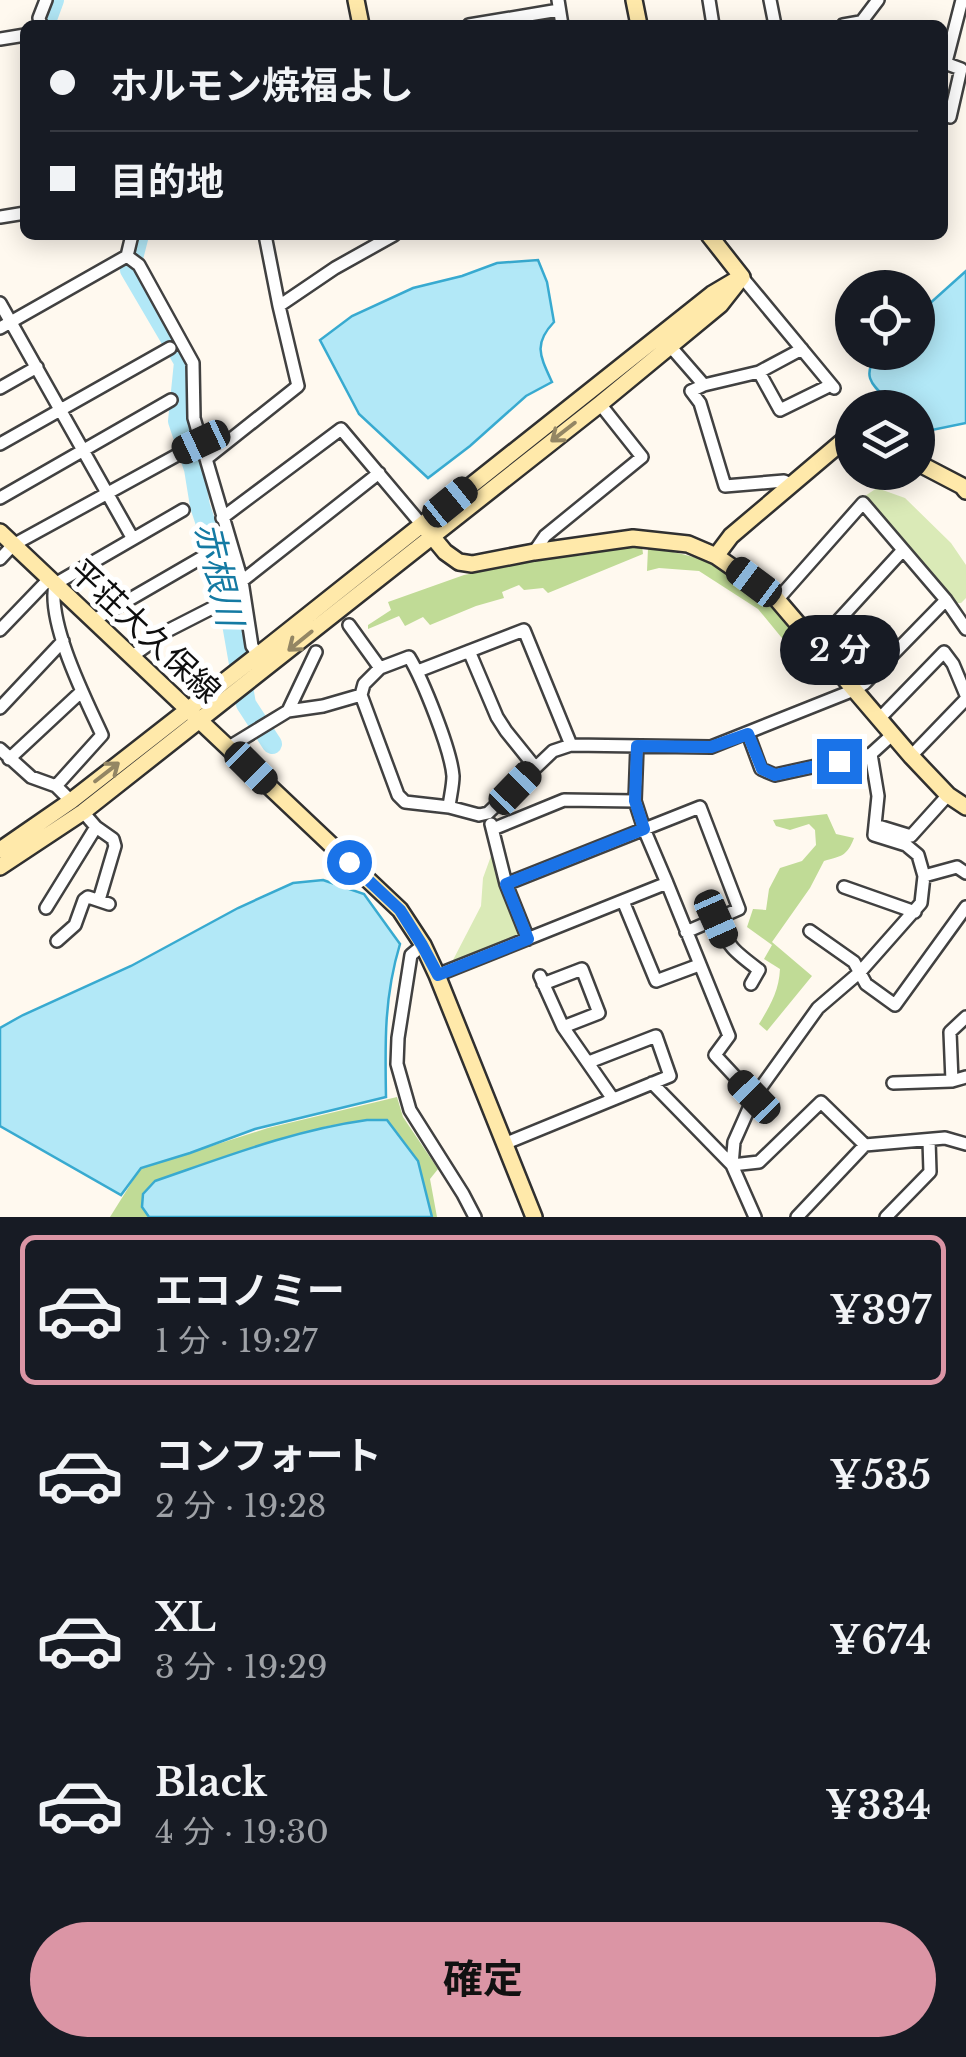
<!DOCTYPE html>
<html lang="ja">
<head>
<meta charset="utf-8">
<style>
  body { margin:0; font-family:"Libre Baskerville","Noto Sans JP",serif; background:#20242c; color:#f1f3f6; height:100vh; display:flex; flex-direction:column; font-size:38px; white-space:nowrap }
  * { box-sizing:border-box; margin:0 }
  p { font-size:32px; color:#9ea1a6 }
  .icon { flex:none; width:55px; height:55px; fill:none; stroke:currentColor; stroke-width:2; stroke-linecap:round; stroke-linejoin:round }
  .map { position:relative; height:1217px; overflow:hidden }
  .details { display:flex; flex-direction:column; background:#171b24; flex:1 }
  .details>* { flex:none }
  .top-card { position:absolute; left:20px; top:20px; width:928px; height:220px; border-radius:15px; box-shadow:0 5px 25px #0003; display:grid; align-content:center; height:220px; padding:0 30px; background:#171b24 }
  .buttons { position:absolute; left:835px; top:270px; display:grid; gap:20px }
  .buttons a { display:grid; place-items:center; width:100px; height:100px; border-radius:50%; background:#171b24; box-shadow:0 5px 25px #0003; font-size:50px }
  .end { position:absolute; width:45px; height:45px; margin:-22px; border:12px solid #1a73e8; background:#fff; box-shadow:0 0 0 5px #fff }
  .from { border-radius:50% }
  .bubble { position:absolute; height:70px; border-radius:35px; background:#171b24; box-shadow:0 5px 25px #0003; font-size:32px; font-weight:700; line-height:70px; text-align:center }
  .car { position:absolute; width:30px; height:60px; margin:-30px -15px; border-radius:12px; box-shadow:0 0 8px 2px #0007; background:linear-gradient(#222 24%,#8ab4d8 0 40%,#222 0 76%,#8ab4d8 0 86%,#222 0) }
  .top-card b { display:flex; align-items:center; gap:35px; height:95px; font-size:38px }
  .top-card b+b { border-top:2px solid #363941 }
  .top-card i { width:25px; height:25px; background:#f1f3f6 }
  ul { padding:18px 0 0; list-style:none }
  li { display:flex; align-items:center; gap:30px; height:150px; margin:0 20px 15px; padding:0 10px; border:5px solid transparent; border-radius:15px }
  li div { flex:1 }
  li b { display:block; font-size:38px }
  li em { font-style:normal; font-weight:700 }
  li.active { border-color:#db95a5 }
  li>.icon { width:90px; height:90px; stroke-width:1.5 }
  .action { display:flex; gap:20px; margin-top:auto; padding:20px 30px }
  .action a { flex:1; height:115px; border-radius:60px; background:#db95a5; color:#111; font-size:40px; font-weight:700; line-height:115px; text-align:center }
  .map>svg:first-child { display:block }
  .green { fill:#daeab7 }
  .forest { fill:#c0db96 }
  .water { fill:#b2e8f7; stroke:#38aad0; stroke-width:2.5 }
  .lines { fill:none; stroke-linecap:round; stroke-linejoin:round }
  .river { stroke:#b2e8f7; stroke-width:20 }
  .street-casing { stroke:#414141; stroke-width:16 }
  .secondary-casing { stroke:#303030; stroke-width:20 }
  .street { stroke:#fff; stroke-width:11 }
  .secondary { stroke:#ffe9aa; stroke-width:15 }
  .oneway { stroke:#938664 }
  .route { stroke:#1a73e8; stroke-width:12 }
  .labels { text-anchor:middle; stroke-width:10; stroke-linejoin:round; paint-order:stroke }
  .street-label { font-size:32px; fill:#0e0e0e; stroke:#fff }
  .water-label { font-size:35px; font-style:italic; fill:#147aa3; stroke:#fff }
</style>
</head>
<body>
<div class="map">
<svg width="966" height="1217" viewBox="0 0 966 1217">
  <rect width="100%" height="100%" fill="#fff9ef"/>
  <path class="green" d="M877 488 905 498 951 543 966 565V598L961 603H954L900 542 865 496Z
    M491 856 520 931 518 936 452 962 481 906 483 878Z"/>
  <path class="forest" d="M630 546H642L643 554 548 593 543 588 524 590 519 585 502 592 504 598 476 606 430 625 423 617 405 626 399 616 368 629V625L391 610 388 602 464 575 576 553 578 556Z
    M648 548C671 551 695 556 716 565 748 580 781 617 804 642L799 644 786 643 758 609 699 571 659 568 647 571Z
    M827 814 836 834 854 838C847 856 842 856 824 861L810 888 772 942 812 976 767 1031 759 1024C770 1006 779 991 780 969L764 959 772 945 747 927 753 909 766 910 769 889 780 868 802 861 816 845 815 830 809 824 790 830 776 826 773 820Z
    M397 1097 403 1117 438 1169 430 1179 437 1217H432L418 1161 387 1120H367L328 1126 277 1140 147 1216 149 1217H110L140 1169 268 1128Z"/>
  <path class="water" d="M538 260 547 282 554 322C533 344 540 356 552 382L526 396 470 446 428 478 359 414 320 340 352 316 413 288 462 276 497 263Z
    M966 271V423L932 430 918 422V408L895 407C877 388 857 379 879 353L918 352V314Z
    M323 880 364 894 400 944C384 997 385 1043 386 1097L255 1129 190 1153 141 1168 121 1195 0 1126V1028L23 1015 131 966 238 908 293 883Z
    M367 1120H387L418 1161 432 1217H149L142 1207 143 1194 155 1181C225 1157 294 1130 367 1120Z"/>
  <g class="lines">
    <path class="river" d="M48 25 47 19 54 0
      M139 235 130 270 184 362 178 421 194 469 200 506 224 578 246 704 272 744"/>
    <defs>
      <path id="street" d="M558 0 562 25
        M709 0 713 25
        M770 0 775 25
        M41 25 39 18 46 0
        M469 25 559 10
        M843 25 860 22
        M859 25 878 0
        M0 39 25 35
        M942 62 961 69 950 117
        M946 62 962 0
        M0 217 25 213
        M265 235 279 306
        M127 256 139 265 193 363 194 418 242 581 252 646 258 655
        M742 277 834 388
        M0 303 133 539
        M0 328 127 256 132 235
        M670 346 704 385
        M759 372 780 410 831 385
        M0 388 37 367
        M0 444 170 348
        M206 459 298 386 279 306 335 268 394 235
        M793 485 784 481 725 486 700 403 691 391 704 385 759 372 802 349
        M0 498 171 400
        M222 518 341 429 422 525
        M534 552 545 536 642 457 600 404
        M0 559 13 545 201 442
        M242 581 379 473
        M778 599 863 503 946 600 966 629
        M94 620 208 554 230 545
        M349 625 380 668 364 684 361 695 398 795 405 802 449 807 479 815 488 813 553 751 571 745 711 747 854 690 865 683 946 600
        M0 630 49 579
        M816 645 903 550
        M469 651 497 717 506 731 535 767
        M131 657 169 630 216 606
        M380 668 409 657C423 680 451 750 453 776 453 786 450 797 449 807
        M418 671 524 630 571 745
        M0 708 63 641
        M288 711 323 706 361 695
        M879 719 944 652 953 664 966 695
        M748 734 761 769 775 775 871 754 893 734
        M229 747 288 711 316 652
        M0 749 31 777 56 786 71 801
        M911 756 966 699
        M9 759 82 691
        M56 786 102 735C85 698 47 623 55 584L183 510
        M83 812 96 827 113 839 115 846 99 900
        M491 824 506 884 528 939
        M875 825 911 836 948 795
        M493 829 564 800 635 801
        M924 876 957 867 966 873
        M667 883 729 1036 715 1055 754 1097
        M506 884 700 807 739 909 686 932
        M844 887 915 912
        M623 901 656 981 699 965
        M46 908 96 827
        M716 919C728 947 735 952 759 970L751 984
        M810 931 854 962 866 984 895 1005 966 907
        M57 941 75 925 84 900 88 897 109 904
        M423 945 411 955 398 1038 397 1064 410 1110 463 1194 475 1217
        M437 975 667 883 644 829 635 801 637 746
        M540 976 563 1027 613 1099
        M543 984 582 969 599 1013 563 1027
        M952 1081 950 1032 966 1017
        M652 1083 732 1165
        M893 1083 952 1081 966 1077
        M504 1144 670 1076 656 1036 589 1062
        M732 1165 734 1142 754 1097 818 1008 860 972 921 903 924 876 918 855 906 845 874 835 878 796 871 754
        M755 1217 732 1165 759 1162 821 1102 865 1145
        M797 1217 865 1145 945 1138 966 1144
        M886 1217 930 1172 929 1140"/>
      <path id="secondary" d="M356 0 361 25
        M634 0 639 25
        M709 235 742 277
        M918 463 962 486 966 491
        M426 529 445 552 459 562 472 564 534 552 633 538 688 544 716 556 775 597 911 756 948 795 966 807
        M0 532 400 910 423 945 437 975 534 1217
        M716 556 731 536 843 441 852 437
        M0 850 71 801 258 655 712 294 734 281
        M0 867 83 812 600 404 720 305 742 277"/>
    </defs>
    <use href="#street" class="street-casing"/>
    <use href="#secondary" class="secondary-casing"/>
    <use href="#street" class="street"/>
    <use href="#secondary" class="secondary"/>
  </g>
  <defs><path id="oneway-shaft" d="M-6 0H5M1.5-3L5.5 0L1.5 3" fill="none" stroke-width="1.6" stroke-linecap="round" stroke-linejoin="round" transform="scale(2.5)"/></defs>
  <g class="oneway">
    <use href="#oneway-shaft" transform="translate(563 432) rotate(142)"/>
    <use href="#oneway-shaft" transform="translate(300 641) rotate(141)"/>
    <use href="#oneway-shaft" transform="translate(107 772) rotate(-38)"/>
  </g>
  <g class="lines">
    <path class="route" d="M349 862 400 910 422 945 438 975 528 939 506 884 644 829 635 801 637 746 711 747 748 734 762 769 775 775 839 761"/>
  </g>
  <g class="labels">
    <g class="street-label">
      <text transform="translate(145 631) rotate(43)" y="11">平荘大久保線</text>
    </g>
    <g class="water-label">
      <text transform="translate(219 574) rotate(77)" y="12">赤根川</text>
    </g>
  </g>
</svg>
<div class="buttons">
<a><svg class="icon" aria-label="locate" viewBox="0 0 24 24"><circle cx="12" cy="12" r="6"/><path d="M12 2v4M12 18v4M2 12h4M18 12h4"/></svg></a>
<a><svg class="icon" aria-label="layers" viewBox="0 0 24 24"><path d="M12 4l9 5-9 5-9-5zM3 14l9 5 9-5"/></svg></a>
</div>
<i class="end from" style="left:349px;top:862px"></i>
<i class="end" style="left:839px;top:761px"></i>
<div class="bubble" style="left:780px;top:615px;width:120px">2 分</div>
<i class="car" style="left:201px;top:442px;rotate:245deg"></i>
<i class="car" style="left:450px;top:502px;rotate:51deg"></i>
<i class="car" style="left:754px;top:582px;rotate:307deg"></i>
<i class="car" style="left:251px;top:768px;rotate:135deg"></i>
<i class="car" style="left:515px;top:788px;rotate:44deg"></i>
<i class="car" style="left:716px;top:919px;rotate:156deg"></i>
<i class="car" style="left:754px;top:1097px;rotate:316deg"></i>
<div class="top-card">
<b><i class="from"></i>ホルモン焼福よし</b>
<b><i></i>目的地</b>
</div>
</div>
<section class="details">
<ul>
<li class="active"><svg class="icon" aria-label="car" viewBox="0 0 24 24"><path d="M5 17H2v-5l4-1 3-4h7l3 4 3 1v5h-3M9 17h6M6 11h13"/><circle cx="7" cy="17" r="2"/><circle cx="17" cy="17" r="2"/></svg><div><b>エコノミー</b><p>1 分 · 19:27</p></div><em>¥397</em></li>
<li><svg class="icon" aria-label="car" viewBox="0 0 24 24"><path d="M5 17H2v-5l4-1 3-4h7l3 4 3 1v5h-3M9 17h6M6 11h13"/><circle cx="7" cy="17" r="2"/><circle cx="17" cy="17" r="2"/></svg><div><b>コンフォート</b><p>2 分 · 19:28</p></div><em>¥535</em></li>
<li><svg class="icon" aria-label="car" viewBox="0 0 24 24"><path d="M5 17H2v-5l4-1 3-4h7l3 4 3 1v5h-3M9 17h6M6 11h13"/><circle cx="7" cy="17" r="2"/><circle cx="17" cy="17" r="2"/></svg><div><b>XL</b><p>3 分 · 19:29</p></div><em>¥674</em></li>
<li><svg class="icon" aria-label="car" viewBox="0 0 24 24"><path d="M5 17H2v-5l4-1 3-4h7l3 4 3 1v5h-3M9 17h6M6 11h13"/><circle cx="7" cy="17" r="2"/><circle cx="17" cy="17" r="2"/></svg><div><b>Black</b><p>4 分 · 19:30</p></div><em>¥334</em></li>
</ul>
<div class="action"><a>確定</a></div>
</section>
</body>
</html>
